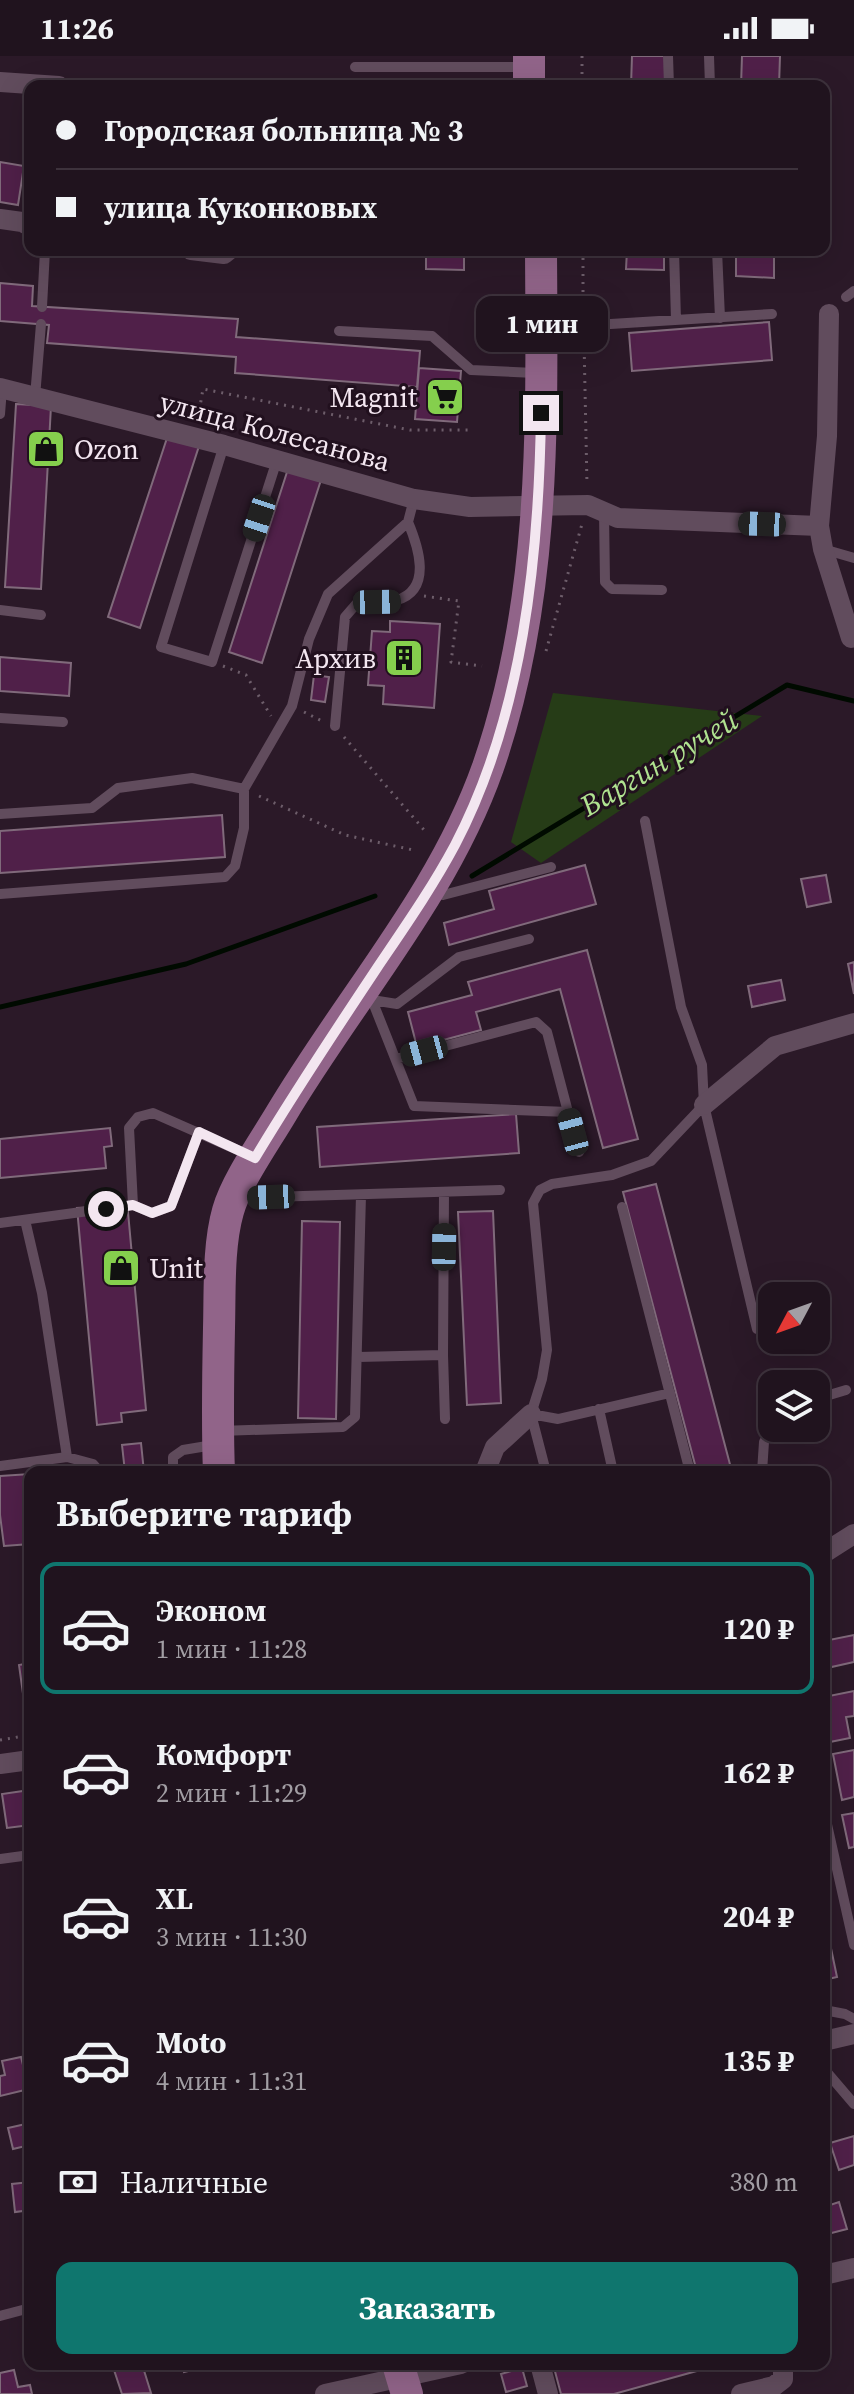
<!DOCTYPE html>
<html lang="ru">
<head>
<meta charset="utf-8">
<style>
  body { margin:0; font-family:"Source Serif 4",serif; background:#281c27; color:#f1f3f6; height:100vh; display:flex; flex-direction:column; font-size:30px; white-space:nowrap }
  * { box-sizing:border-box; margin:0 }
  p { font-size:26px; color:#a29ea4 }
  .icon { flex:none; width:44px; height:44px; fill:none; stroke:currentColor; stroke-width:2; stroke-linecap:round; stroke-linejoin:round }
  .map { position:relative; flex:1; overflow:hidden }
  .sheet { position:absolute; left:24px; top:1410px; width:806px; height:904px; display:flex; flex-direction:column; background:#20131e; border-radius:16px; box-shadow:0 8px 32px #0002,0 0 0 2px #3d323c }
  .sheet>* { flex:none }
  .top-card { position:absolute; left:24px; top:24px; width:806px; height:176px; border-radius:16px; box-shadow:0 8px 32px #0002,0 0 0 2px #3d323c; display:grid; align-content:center; height:176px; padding:0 32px; background:#20131e }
  .needle { width:52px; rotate:229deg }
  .tools { position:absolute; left:758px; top:1226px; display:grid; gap:16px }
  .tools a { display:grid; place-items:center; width:72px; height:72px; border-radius:16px; background:#20131e; box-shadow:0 8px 32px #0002,0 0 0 2px #3d323c; font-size:40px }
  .end { position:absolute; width:36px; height:36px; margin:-18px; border:10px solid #f3e6f0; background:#111; box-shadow:0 0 0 4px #111 }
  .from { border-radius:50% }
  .bubble { position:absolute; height:56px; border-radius:16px; background:#20131e; box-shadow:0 8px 32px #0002,0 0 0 2px #3d323c; font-size:26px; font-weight:700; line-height:56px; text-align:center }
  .car { position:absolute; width:24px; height:48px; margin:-24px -12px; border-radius:10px; box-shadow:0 0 6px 2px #0007; background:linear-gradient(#222 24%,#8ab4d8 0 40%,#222 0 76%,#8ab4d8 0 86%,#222 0) }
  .top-card b { display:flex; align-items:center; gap:28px; height:76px; font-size:30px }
  .top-card b+b { border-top:2px solid #3d323c }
  .top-card i { width:20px; height:20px; background:#f1f3f6 }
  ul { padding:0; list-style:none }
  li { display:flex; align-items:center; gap:24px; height:132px; margin:0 16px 12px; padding:0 16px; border:4px solid transparent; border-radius:16px }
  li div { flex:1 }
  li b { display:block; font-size:30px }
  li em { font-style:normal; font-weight:700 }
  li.on { border-color:#0f766e }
  li>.icon { width:72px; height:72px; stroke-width:1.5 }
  h2 { padding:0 32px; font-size:36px; line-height:96px }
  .pay { display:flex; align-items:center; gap:20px; height:88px; padding:0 32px; font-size:30px }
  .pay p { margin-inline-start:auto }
  .cta { display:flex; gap:16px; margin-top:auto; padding:16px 32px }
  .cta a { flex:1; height:92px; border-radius:16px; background:#0f766e; color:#fff; font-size:32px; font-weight:700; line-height:92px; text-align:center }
  .status { display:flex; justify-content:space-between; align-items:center; height:56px; padding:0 40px; background:#20131e; direction:ltr }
  .status svg { height:22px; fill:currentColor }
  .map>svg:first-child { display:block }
  .green { fill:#263c17 }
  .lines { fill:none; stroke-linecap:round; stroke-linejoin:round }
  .stream { stroke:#000a00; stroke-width:5 }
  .building { fill:#502049; stroke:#806a7b; stroke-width:2 }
  .path { stroke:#6d5d6a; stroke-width:3; stroke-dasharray:2 6; stroke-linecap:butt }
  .service { stroke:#614c5d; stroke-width:10 }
  .minor { stroke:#614c5d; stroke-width:20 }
  .primary { stroke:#916489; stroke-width:32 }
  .route { stroke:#f3e6f0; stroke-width:10 }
  .labels { text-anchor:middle; stroke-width:6; stroke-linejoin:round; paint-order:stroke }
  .poi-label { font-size:28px; fill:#f3e6f0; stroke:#21101e; text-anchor:end }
  .street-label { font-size:28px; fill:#f3e6f0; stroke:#21101e }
  .water-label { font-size:30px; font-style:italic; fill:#b0e390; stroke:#21101e }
</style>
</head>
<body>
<div class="status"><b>11:26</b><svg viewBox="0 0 49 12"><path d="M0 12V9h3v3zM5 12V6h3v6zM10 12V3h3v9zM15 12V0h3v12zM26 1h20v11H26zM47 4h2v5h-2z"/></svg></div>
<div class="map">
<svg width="854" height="2338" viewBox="0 0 854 2338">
  <rect width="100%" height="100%" fill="#2b1928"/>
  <path class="green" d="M553 637 762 660 541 807 511 786Z"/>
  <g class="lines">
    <path class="stream" d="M472 820 787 629 854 645
      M0 951 186 908 375 840"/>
  </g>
  <path class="building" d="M632 0H670L669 30H631Z
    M742 0H780L779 30H741Z
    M0 106 24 110 18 149 0 146Z
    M426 194H464V214L426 213Z
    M627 194H664V214L626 213Z
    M736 194H774V222L736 220Z
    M0 227 33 230 32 250 238 263 236 281 420 295 417 331 235 317 236 301 47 287 49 269 0 265Z
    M769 266 772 304 632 315 629 277Z
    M419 312 461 315 457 366 415 363Z
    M16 348 51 350 41 533 5 531Z
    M168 379 199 390 140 572 108 561Z
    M288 413 321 424 262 607 229 596Z
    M390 565 440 568 434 652 383 648 384 630 368 629 372 575 390 576Z
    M0 601 71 607 69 640 0 635Z
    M314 619 329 621 325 646 311 644Z
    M222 759 225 801 0 817V775Z
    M585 809 596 848 449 889 444 867 494 853 489 835Z
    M826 819 831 846 807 851 801 823Z
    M587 894 638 1083 603 1092 560 933 476 956 481 974 417 991 408 956 472 939 468 926Z
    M854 906V938L848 908Z
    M781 924 785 944 752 951 748 930Z
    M516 1058 519 1097 320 1111 317 1071Z
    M110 1072 112 1090 104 1091 106 1112 0 1122V1083Z
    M656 1128 732 1416H697L623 1136Z
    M95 1151 96 1159 128 1156 146 1354 121 1357 122 1366 97 1369 77 1152Z
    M493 1155 501 1347 467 1349 458 1156Z
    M302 1165 340 1166 336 1363 298 1362Z
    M141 1387 144 1416H125L122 1389Z
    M30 1418V1488L4 1490 0 1459V1420Z
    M854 1579V1606L827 1612 824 1606V1585Z
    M30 1607V1658L26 1659 19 1609Z
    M854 1635V1660L846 1661 850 1682 825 1687 824 1641Z
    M854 1694V1741L842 1744 833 1698Z
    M30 1734V1769L7 1772 2 1738Z
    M854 1757V1791L849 1792 842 1759Z
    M824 1859 837 1921 824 1924Z
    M21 2001 29 2033 0 2040V2020L5 2019 2 2005Z
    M30 2067V2089L13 2093 8 2072Z
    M854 2080V2109L839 2114 830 2087Z
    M30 2126V2154L15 2156 12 2128Z
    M839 2146 847 2173 824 2179V2151Z
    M122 2308H142L151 2337 122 2338 113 2311Z
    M182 2308H213V2309L184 2316Z
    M553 2308H722L614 2338H561Z
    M522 2312 527 2330 506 2336 501 2318Z
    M14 2314 18 2331 30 2329 32 2338H0V2317Z"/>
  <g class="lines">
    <path class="path" d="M582 0V30
      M583 194V257
      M584 285 587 429
      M198 362 203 333 410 374H470
      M424 540 459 545 451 606 482 610
      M546 595 582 468
      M223 610 246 619 271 660
      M304 656 322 665
      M344 681 425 775
      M259 740 345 779 413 794
      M0 1684 30 1679"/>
    <path class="service" d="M668 0 669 30
      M709 0 710 30
      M355 11H525
      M674 194 676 264
      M717 194 720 262
      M846 241 854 235
      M42 251 45 194
      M546 272 772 258
      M339 275 432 280 471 314 535 317
      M35 341 41 268
      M0 358 2 332
      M224 389 161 591 212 606 277 404
      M604 456 605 526 612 533 662 534
      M823 493 854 502
      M0 554 41 559
      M0 662 63 666
      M335 670 345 561 358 546C370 546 386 548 397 544 433 533 418 490 408 466
      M0 758 92 752 118 732 192 722 244 733
      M645 765 681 951 702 1009 704 1049 757 1273
      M435 832 443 839 551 811
      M0 838 225 821 235 810 244 772V733L292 650 309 583 328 538 408 466 414 443
      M365 939 372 944 414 1050 568 1056 579 1096
      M372 944 397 948 459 901 529 883
      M396 1003 536 966 547 976 568 1056
      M444 1137 443 1299 445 1363
      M238 1142 500 1134
      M133 1149 129 1072 138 1061 153 1057 251 1100
      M622 1151 690 1416
      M0 1167 133 1149 152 1157 171 1150 199 1076
      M358 1301 443 1299
      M816 1343 846 1334
      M599 1353 613 1416
      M531 1358 558 1363 670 1337
      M220 1375 343 1371 355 1361 361 1139
      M67 1401 93 1408 100 1416
      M0 1410 67 1401 42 1237 25 1164
      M173 1416V1401L183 1394 213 1389
      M546 1416 531 1358 542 1323 547 1294 533 1147 540 1134 552 1128 612 1119 651 1105 704 1049
      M762 1416 764 1386 773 1372
      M824 1755 854 1889
      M0 1803 30 1799
      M824 1954 845 1958 854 1963
      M824 2009 825 2014 854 2048
      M0 2260 30 2252"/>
    <path class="minor" d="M0 26 59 30
      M0 163 22 166 30 170
      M191 194 224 198 229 194
      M829 258 827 380 819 470 823 493 851 582
      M0 332 224 389 414 443 470 451 588 449 618 462 819 470
      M704 1049 775 990 854 967
      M485 1416 495 1391 531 1358
      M824 1497 854 1478
      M0 1708 30 1704
      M824 1985 854 1978
      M824 2219 854 2212
      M540 2308 548 2338
      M325 2338 461 2308
      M741 2338 774 2330 783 2323V2308"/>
    <path class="primary" d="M529 0V30
      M219 1416C217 1368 218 1320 219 1272 220 1236 218 1190 228 1155 236 1126 265 1085 281 1058 350 942 443 839 488 711 546 544 542 368 541 194
      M398 2308 407 2338"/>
  </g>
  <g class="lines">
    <path class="route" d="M106 1153 133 1149 152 1157 171 1150 199 1076 255 1102C294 1037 335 975 377 912 404 872 432 832 455 789 523 659 539 502 541 357"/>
  </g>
  <defs>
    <symbol id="supermarket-square" viewBox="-11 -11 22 22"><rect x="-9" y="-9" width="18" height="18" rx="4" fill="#85cf4d" stroke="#21101e"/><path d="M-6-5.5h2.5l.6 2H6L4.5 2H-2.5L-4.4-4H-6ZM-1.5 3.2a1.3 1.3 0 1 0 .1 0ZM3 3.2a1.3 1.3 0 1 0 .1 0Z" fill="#111"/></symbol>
    <symbol id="shop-square" viewBox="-11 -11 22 22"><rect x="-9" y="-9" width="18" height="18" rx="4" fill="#85cf4d" stroke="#21101e"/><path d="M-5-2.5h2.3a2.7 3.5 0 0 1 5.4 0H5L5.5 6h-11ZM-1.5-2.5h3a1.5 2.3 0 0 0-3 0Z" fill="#111"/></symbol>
    <symbol id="building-square" viewBox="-11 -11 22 22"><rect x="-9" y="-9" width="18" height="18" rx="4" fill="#85cf4d" stroke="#21101e"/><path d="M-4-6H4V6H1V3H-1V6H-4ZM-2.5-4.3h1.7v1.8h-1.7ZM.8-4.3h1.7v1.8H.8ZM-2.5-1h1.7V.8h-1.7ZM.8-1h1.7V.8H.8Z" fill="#111"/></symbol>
  </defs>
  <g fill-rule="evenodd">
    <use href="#supermarket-square" x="423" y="319" width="44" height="44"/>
    <use href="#shop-square" x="24" y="371" width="44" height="44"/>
    <use href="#building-square" x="382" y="580" width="44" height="44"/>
    <use href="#shop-square" x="99" y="1190" width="44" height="44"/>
  </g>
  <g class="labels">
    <g class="poi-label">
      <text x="417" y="351">Magnit</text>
      <text x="74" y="403" text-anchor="start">Ozon</text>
      <text x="376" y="612">Архив</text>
      <text x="149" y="1222" text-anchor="start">Unit</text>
    </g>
    <g class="street-label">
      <text transform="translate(275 375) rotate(15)" y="10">улица Колесанова</text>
    </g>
    <g class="water-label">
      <text transform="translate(659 707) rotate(-31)" y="10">Варгин ручей</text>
    </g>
  </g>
</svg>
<div class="tools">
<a><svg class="needle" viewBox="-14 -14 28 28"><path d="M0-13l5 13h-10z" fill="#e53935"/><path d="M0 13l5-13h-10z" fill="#a29ea4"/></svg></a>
<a><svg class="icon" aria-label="layers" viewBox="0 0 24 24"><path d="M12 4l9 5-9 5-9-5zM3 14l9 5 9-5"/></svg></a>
</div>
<i class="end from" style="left:106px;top:1153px"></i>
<i class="end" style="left:541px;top:357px"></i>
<div class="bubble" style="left:476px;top:240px;width:132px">1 мин</div>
<i class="car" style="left:259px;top:462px;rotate:198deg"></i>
<i class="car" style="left:762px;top:468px;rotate:272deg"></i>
<i class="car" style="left:377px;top:546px;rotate:89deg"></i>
<i class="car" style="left:424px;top:995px;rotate:255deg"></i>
<i class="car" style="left:573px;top:1076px;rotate:345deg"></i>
<i class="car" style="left:271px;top:1141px;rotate:268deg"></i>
<i class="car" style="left:444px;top:1191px;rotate:1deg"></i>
<div class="top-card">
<b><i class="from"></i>Городская больница № 3</b>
<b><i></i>улица Куконковых</b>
</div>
<section class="sheet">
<h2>Выберите тариф</h2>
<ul>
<li class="on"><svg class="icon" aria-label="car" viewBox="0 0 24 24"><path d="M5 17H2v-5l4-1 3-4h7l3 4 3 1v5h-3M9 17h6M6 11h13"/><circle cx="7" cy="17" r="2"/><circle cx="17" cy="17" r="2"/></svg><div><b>Эконом</b><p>1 мин · 11:28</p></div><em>120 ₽</em></li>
<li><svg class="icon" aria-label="car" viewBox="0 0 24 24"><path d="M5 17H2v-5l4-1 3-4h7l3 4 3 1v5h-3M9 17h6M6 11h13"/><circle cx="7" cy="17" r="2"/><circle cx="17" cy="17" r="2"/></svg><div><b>Комфорт</b><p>2 мин · 11:29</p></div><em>162 ₽</em></li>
<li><svg class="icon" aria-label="car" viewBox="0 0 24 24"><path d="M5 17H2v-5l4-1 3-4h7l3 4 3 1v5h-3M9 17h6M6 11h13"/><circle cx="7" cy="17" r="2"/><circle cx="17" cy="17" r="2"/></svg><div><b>XL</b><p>3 мин · 11:30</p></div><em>204 ₽</em></li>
<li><svg class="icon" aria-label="car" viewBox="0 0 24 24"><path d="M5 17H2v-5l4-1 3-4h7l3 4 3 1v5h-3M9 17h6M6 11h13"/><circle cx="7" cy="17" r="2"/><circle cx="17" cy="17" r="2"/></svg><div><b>Moto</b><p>4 мин · 11:31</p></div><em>135 ₽</em></li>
</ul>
<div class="pay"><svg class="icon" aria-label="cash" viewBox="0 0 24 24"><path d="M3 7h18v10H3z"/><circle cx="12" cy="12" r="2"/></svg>Наличные<p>380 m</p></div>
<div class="cta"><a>Заказать</a></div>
</section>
</div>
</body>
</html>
